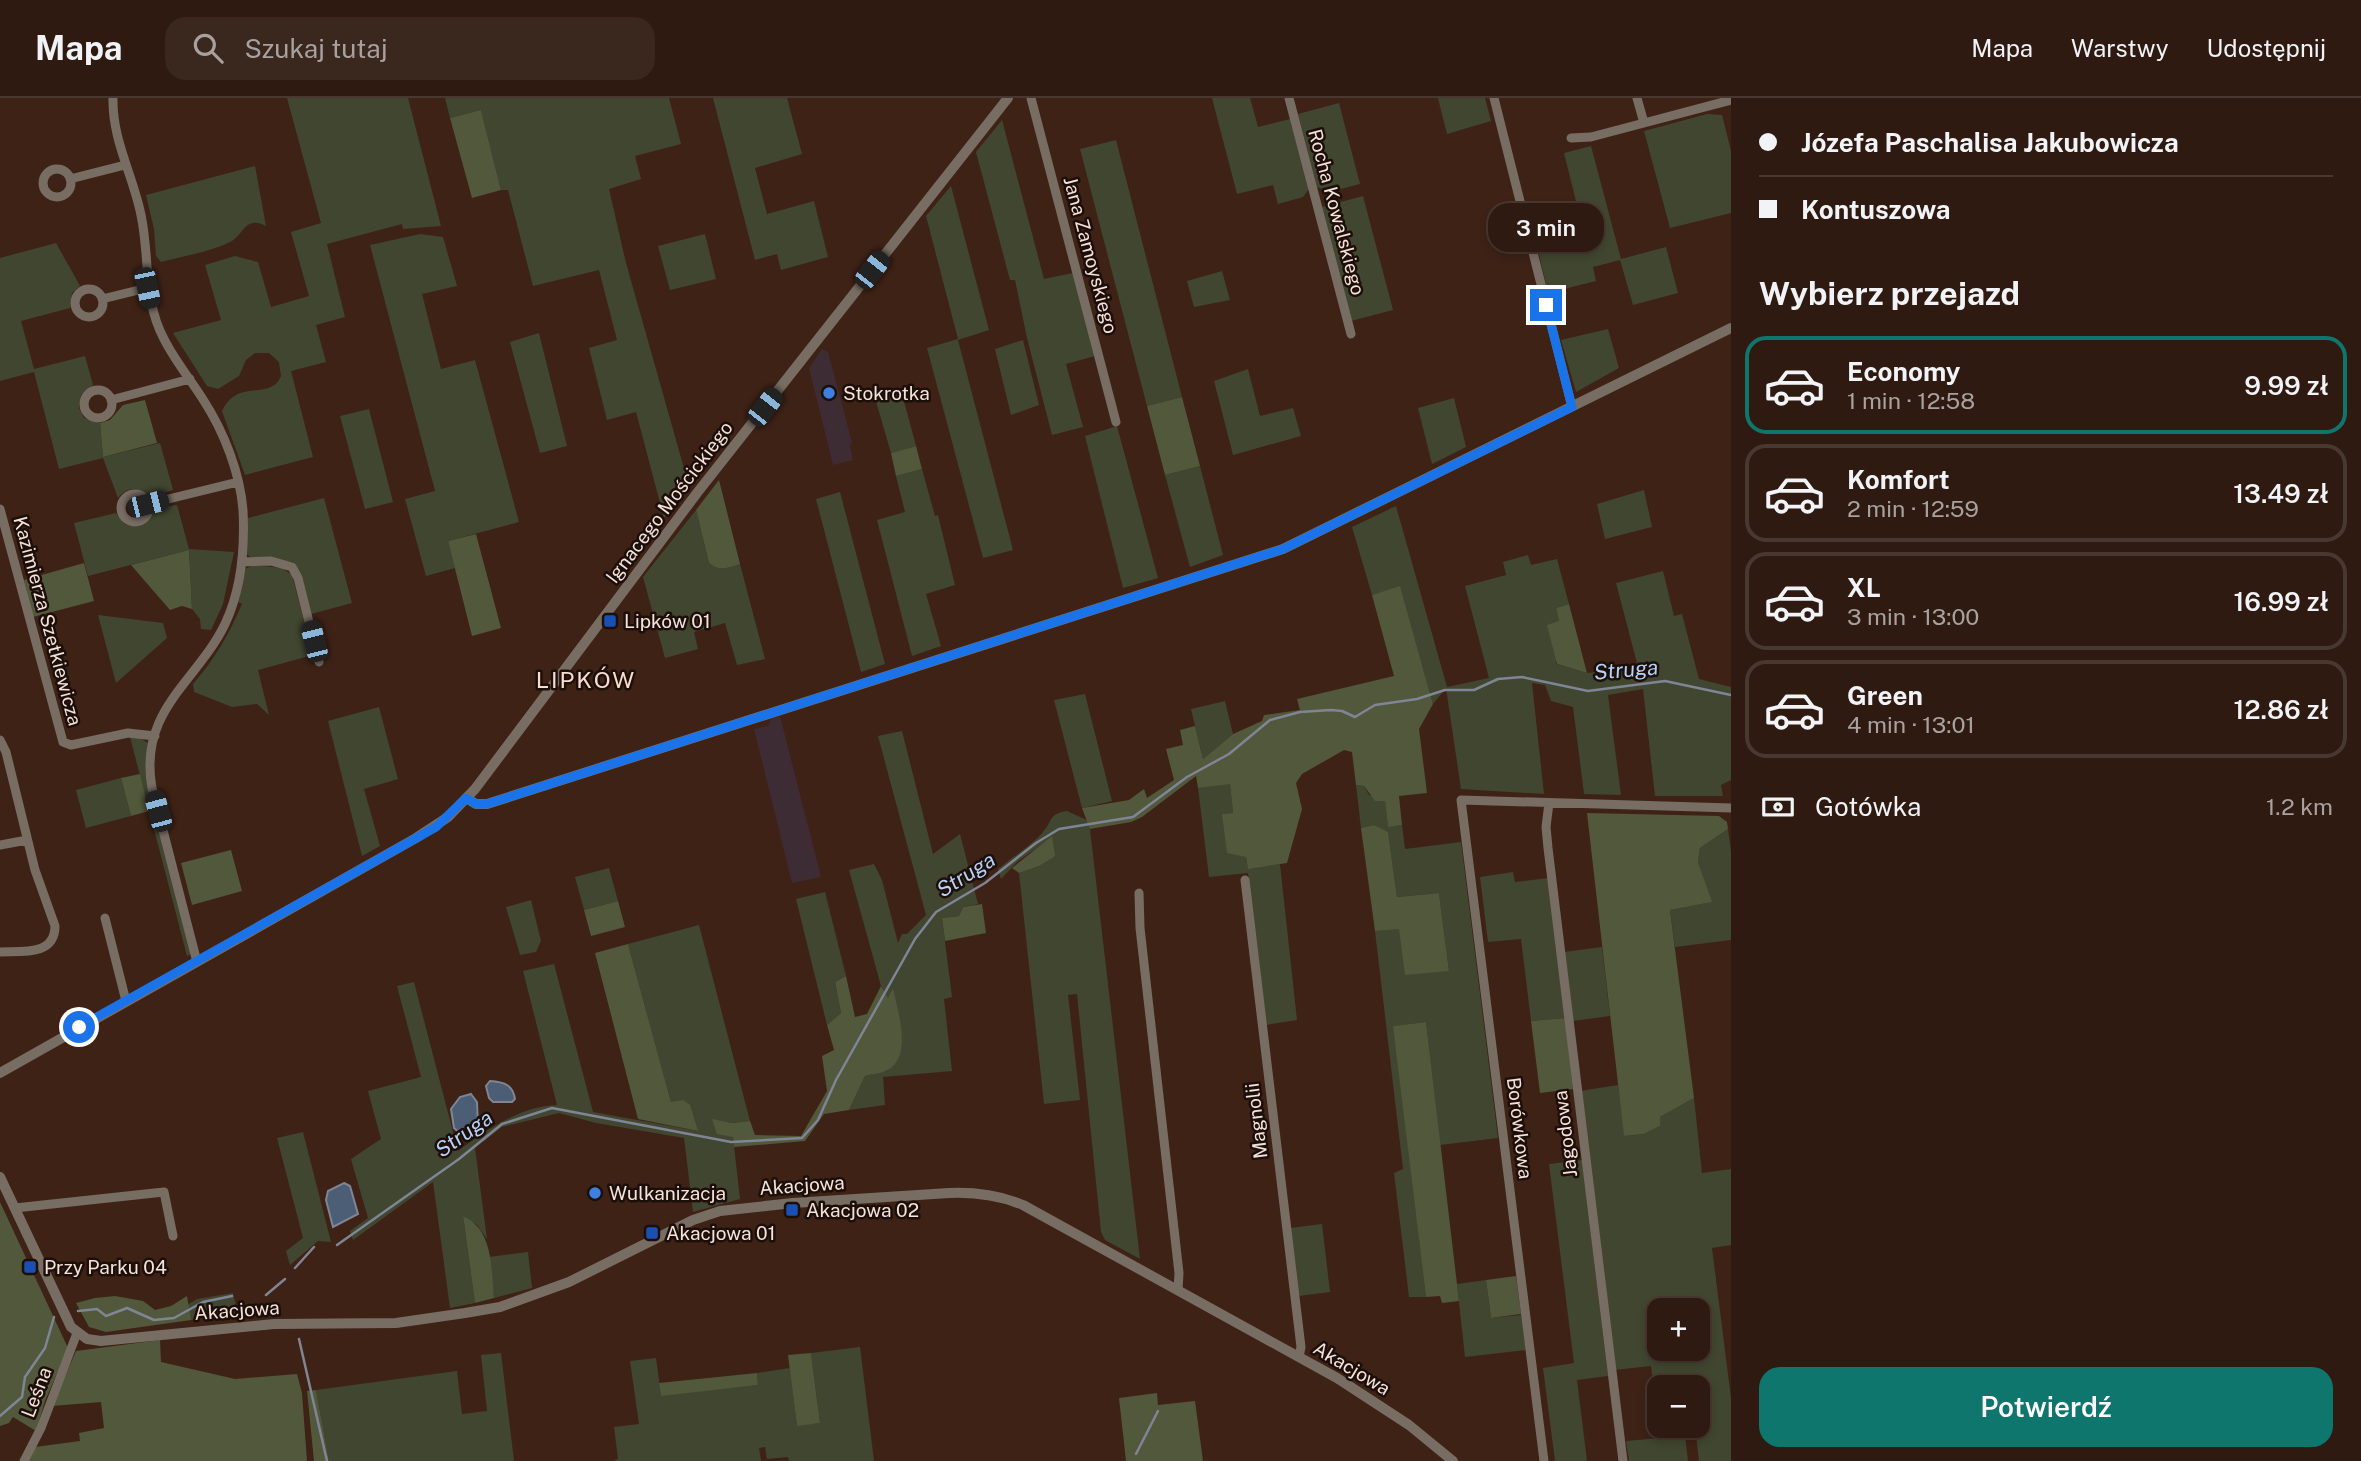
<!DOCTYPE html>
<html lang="pl">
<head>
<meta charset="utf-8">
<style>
  body { margin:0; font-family:"Public Sans",sans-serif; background:#3a271e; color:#f1f3f6; height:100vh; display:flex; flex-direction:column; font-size:26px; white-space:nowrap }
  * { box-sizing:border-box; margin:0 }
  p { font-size:23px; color:#a7a19f }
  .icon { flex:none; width:38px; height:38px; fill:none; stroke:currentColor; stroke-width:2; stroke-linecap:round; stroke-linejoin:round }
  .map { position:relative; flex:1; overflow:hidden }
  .panel { display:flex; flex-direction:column; background:#2e1a10; width:630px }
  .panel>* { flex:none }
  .guide { display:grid; align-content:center; height:154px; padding:0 28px; background:#2e1a10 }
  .controls { position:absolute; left:1647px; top:1200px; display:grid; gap:14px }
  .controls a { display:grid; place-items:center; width:63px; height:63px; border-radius:14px; background:#2e1a10; box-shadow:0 4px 10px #0003,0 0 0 2px #493830; font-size:35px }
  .end { position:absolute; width:32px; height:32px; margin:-16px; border:9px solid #1a73e8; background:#fff; box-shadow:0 0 0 4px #fff }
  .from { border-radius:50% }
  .bubble { position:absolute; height:49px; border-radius:21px; background:#2e1a10; box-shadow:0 4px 10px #0003,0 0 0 2px #493830; font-size:23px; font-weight:600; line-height:49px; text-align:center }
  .car { position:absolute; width:21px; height:42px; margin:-21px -10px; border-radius:9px; box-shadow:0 0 5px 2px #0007; background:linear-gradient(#222 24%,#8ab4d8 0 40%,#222 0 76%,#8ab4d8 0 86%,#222 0) }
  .guide b { display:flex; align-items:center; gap:24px; height:66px; font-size:26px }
  .guide b+b { border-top:2px solid #493830 }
  .guide i { width:18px; height:18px; background:#f1f3f6 }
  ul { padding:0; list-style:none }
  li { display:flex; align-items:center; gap:21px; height:98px; margin:0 14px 10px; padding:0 14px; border:4px solid #493830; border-radius:21px }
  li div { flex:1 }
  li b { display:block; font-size:26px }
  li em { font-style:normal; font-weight:600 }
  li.current { border-color:#0f766e }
  li>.icon { width:63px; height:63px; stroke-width:1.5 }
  h2 { padding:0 28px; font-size:32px; line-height:84px }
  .pay { display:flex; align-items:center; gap:18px; height:77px; padding:0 28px; font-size:26px }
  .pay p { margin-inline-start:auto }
  .cta { display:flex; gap:14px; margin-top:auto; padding:14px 28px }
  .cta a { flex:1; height:80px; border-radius:21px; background:#0f766e; color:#fff; font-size:28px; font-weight:600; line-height:80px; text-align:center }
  header { display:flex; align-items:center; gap:42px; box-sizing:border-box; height:98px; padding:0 35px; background:#2e1a10; border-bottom:2px solid #493830 }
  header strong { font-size:33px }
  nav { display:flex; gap:38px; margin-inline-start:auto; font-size:24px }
  .search { width:490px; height:63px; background:#3a271e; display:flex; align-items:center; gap:18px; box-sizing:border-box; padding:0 24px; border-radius:21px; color:#a7a19f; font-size:26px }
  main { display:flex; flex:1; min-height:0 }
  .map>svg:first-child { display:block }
  .commercial { fill:#3e2c35 }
  .green { fill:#414630; fill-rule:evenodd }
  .forest { fill:#52583b }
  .water { fill:#4c5d76; stroke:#7f8594; stroke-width:2 }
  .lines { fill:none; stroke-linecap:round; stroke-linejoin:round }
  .stream { stroke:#7f8594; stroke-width:2.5 }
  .minor { stroke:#786d63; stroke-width:9 }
  .tertiary { stroke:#786d63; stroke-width:10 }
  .route { stroke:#1a73e8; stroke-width:9 }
  .shop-dot { fill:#3f7fe0; stroke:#1c0f0a; stroke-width:2.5 }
  .transit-dot { fill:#1a4fb4; stroke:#1c0f0a; stroke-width:2.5 }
  .labels { text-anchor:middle; stroke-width:5; stroke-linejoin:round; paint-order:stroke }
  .street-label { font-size:19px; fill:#f5e2da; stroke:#1c0f0a }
  .poi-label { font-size:19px; fill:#f5e2da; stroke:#1c0f0a; text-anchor:start }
  .water-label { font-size:21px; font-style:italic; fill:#b7d2f8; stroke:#1c0f0a }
  .quarter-label { font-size:23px; letter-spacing:2px; fill:#fadbce; stroke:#1c0f0a }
</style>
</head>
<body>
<header>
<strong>Mapa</strong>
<div class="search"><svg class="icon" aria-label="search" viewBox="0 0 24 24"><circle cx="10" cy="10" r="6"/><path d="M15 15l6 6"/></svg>Szukaj tutaj</div>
<nav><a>Mapa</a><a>Warstwy</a><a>Udostępnij</a></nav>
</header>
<main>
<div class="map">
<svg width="1731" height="1363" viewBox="0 0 1731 1363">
  <rect width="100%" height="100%" fill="#3e2216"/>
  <path class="commercial" d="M822 251 828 254 852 344 850 349 853 362 833 367 809 270Z
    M780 618 821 779 792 785 754 631 768 628 771 621Z"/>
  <path class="green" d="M287 0H408L441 128 403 131 402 126 327 146 345 219 316 227 326 264 291 273 313 359 245 377 222 313C238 279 270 304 281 278L279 264 269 255H255L246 262 239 278 218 291 207 288 173 235 221 222 205 167 235 158 258 164 271 209 309 198 291 134 321 125Z
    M445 0H669L681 46 635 58 641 81 609 91 626 165 689 388 664 420 636 314 607 322 589 250 617 242 599 172 533 188 508 92H501L481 12 450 20Z
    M713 0H787L802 56 755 70 767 116 814 103 828 159 781 172 777 156 755 162Z
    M1212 0H1250L1258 29 1290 21 1309 91 1303 99 1278 106 1273 87 1237 96Z
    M1438 0H1485L1491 23 1447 36Z
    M1339 5 1360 86 1329 94 1317 89 1298 16Z
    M1707 16 1722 17 1731 53V115L1670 130 1644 33Z
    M1002 22 1044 181 1073 175 1095 258 1066 266 1083 329 1052 337 1027 240 1015 182H1010L976 54Z
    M1116 42 1182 299 1147 308 1080 51Z
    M1591 48 1621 161 1666 149 1678 195 1633 207 1620 162 1593 169 1596 183 1548 195 1538 152 1585 139 1564 55Z
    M255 68 266 128C244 117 244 138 230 144 210 154 183 158 161 164L156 158 154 131 146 97Z
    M951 88 989 232 958 242 1013 452 983 460 927 250 958 241 926 118Z
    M1363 98 1393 212 1351 223 1322 109Z
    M420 136 443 139 457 188 422 196 441 271 475 262 519 424 448 443 455 470 426 478 405 401 435 393 370 147Z
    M705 136 716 181 670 192 658 148Z
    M56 145 80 188 72 195 70 210 21 223 34 271 85 258 93 287 81 297 79 310 84 320 100 325 103 359 160 345 173 392C167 394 161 396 155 396 140 396 132 383 118 400L103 360 59 371 34 274 0 283V160Z
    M1222 173 1230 202 1194 209 1187 183Z
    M1608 231 1619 270 1576 294 1561 242Z
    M539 235 567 348 540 355 510 244Z
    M1023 242 1039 307 1011 317 995 251Z
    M1248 271 1260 318 1293 310 1301 338 1233 357 1214 283Z
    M901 292 916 348 891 355 875 300Z
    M1454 300 1466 349 1432 366 1418 310Z
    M369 311 393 404 365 411 340 318Z
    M1117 328 1158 480 1123 490 1085 338Z
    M1200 368 1223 457 1190 469 1165 377Z
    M922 371 935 418 938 417 955 487 926 496 941 548 912 558 877 422 905 414 896 378Z
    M1644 392 1652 429 1605 441 1597 406Z
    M840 394 885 566 861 574 816 401Z
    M324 400 352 505 311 516 297 470 292 464 250 459 247 456 248 420Z
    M177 407 189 451 234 454 223 506 211 532 201 531 200 521 192 511 189 452 88 478 74 425 116 415 125 426C141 432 145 425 154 415 159 409 170 408 177 407Z
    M1396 408 1447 589 1489 580 1465 488 1506 477 1503 464 1528 457 1531 467 1557 461 1569 506 1556 510 1559 523 1556 566 1587 575 1638 569 1616 485 1663 473 1674 518 1682 516 1699 581 1731 589V682L1721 687 1723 698H1655L1643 591 1608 597 1621 697 1584 696 1573 609 1551 603 1545 587 1532 585 1544 696 1461 691 1446 590 1433 606 1400 489 1372 497 1352 429Z
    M696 412 709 465C719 474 728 470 740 466L765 561 737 567 725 525 694 534 698 551 665 560 643 479Z
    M254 467 282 470 292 477 313 557 258 572 269 617 257 606 232 609 194 594 193 586C215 561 229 536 242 506L238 504 245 471Z
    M98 517 163 525 167 540 116 585Z
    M1085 596 1112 703 1082 710 1054 602Z
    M1225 603 1233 636 1203 661 1191 611Z
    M379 609 398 681 364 691 380 748 362 758 328 623Z
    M902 633 933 756 960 736 978 806 963 809 959 818 942 820 952 899 944 901 952 973 883 979 885 1007 849 1012 865 978 889 972 893 891 888 901 881 888 849 772 874 766 882 782 898 845 902 836H907L926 817 878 638Z
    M137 638 148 645V692L191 856 187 858 130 639Z
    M121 680 131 718 86 730 76 692Z
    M1230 685 1233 715 1223 716 1246 759 1248 770 1280 766 1297 922 1266 927 1248 775 1209 779 1198 690Z
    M1356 687 1364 688 1369 697 1385 703 1388 728 1402 727 1405 751 1461 744 1498 1040 1440 1047 1426 924 1394 928 1426 1199H1409L1394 1075 1403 1071 1375 833 1399 830 1449 873 1439 795 1397 799 1388 735 1374 727 1361 730Z
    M1067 713 1089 723 1140 1161 1105 1142 1101 1134 1077 896 1068 897 1080 1002 1044 1006 1019 775 1039 768 1052 739 1017 764 1001 781 998 771C1012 759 1031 748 1043 734 1053 723 1048 716 1067 713Z
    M1728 731 1731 753V842L1675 849 1670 812 1711 804 1698 764 1700 750Z
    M609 770 618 803 584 812 575 779Z
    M1513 774 1515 784 1548 780 1565 920 1531 923 1521 841 1488 844 1480 779Z
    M825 794 846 878 835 884 841 915 827 927 796 801Z
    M531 802 541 843 536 854 520 857 506 809Z
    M699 827 750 1023 732 1025 713 1022 733 1039 740 1101 693 1114 684 1040 596 1025 559 1015 502 1029 475 1050 487 1141 477 1127 463 1118 475 1205 450 1210 433 1084 353 1142 350 1133 368 1120 351 1061 381 1041 368 993 421 979 397 888 414 884 458 1053C486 1032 521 1008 557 1007L523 873 554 866 593 1014 698 1033 671 1004 628 846Z
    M1602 849 1610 918 1573 923 1564 854Z
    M1618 987 1625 1038 1644 1036 1660 1028V1019L1694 1000 1702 1075 1731 1071V1147L1712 1150 1731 1300V1363H1699L1695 1328 1698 1290H1659V1327L1651 1268 1614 1272 1580 993ZM1659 1213H1698V1251H1659Z
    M303 1034 331 1144 318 1143 290 1167 286 1153 303 1140 277 1040Z
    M1582 1062 1608 1278 1577 1282 1587 1363H1555L1543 1270 1574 1265 1549 1066Z
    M1322 1126 1330 1194 1298 1198 1290 1130Z
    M528 1154 532 1190 494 1200 489 1159Z
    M1486 1182 1491 1220 1521 1217 1526 1252 1465 1259 1457 1186Z
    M233 1195 238 1216 191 1222 187 1207 197 1201Z
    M860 1249 874 1363H789L788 1359 767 1361 765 1349 759 1350 761 1363H613L618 1361 614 1329 639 1326 630 1263 656 1260 661 1297 758 1287 757 1275 790 1270 797 1327 820 1325 811 1255Z
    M501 1255 514 1363H329L316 1292 457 1273 462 1316 487 1313 481 1257Z
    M1659 1328H1684L1688 1363H1629L1626 1343 1660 1340Z"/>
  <path class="forest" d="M481 12 501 92 472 100 450 20Z
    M1182 299 1200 368 1165 377 1147 308Z
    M145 302 157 345 103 359 100 325 110 322 123 307Z
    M916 348 922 371 896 378 891 355Z
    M719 382 740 466C728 470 719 474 709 465L696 412Z
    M476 436 501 530 472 538 448 443Z
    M189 452 192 511 182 508 170 512 131 467Z
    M84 465 94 503 33 519 24 482Z
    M1400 488 1433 606 1419 631 1427 695 1399 698 1402 727 1388 729 1385 703H1375L1364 688 1356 687 1352 654 1344 652 1302 676 1296 685 1302 711 1287 765 1248 771 1246 759 1227 755 1222 716 1233 715 1230 686 1198 690 1196 678 1142 719 1131 724 1090 731 1082 710 1129 702 1144 691 1147 700 1174 682 1166 651 1183 647 1180 632 1195 628 1203 661 1233 636 1262 623 1264 617 1300 612 1297 601 1394 578 1372 497Z
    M1569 506 1587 575 1557 566 1547 527 1559 523 1556 510Z
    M140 676 149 713 131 718 121 680Z
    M1587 715 1719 718 1727 724 1728 731 1700 750 1698 764 1712 804 1670 812 1694 1000 1660 1019V1028L1644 1036 1624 1038Z
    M1374 727 1388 734 1397 799 1439 795 1449 873 1405 877 1399 831 1375 833 1361 730Z
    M1052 738 1055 758 1039 768 1019 775 1012 770Z
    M231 752 242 793 192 807 181 765Z
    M618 803 625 829 591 838 584 812Z
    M982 806 986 835 945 843 942 820 959 818 963 809Z
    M628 846 671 1004 683 1002 690 1007 698 1033 638 1021 595 855Z
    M846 878 855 919 867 916 881 888 888 900 893 890C897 912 912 953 891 970 885 975 873 976 865 978L849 1012 824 1016 805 1043 734 1049 733 1039 717 1036 712 1021 732 1025 750 1023 755 1037 801 1038 827 993 822 958 834 952 827 927 841 915 835 884Z
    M1565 920 1573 991 1540 995 1531 923Z
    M1426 924 1459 1203 1442 1205 1440 1198 1426 1199 1393 928Z
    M0 1104 68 1250 45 1303 36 1333 13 1319 9 1325 0 1328Z
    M463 1118C494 1132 491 1171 494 1200L475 1205Z
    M1516 1178 1521 1216 1491 1220 1486 1182Z
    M115 1198 143 1203 155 1212 171 1208 187 1198 191 1222 106 1234 89 1229 76 1205 95 1200Z
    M160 1242 161 1264 235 1281 297 1276 302 1295 307 1363H28L35 1349 80 1343 79 1335 104 1330 101 1304 52 1308 76 1253Z
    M811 1255 820 1325 797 1328 788 1257Z
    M757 1275 758 1287 661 1298 659 1285Z
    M316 1292 329 1363H314L307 1293Z
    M1157 1295 1158 1307 1195 1303 1203 1363H1126L1119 1300Z"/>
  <path class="water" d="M490 983C503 984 513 986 515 1001L512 1004H493L489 1000 486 988Z
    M471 996 477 1004 478 1029 470 1038 464 1039 454 1030 451 1011 460 999Z
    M344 1085 350 1088 358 1116 333 1129 326 1102 328 1093Z"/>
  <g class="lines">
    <path class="stream" d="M337 1147 459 1061 502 1026 552 1010 731 1044 802 1040 818 1022 836 982 915 841 936 814 985 785 1036 745 1059 731 1133 719 1187 679 1229 656 1270 622 1300 614 1331 612 1342 613 1355 619 1375 607 1417 601 1445 592H1474L1498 581 1522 579 1588 593 1665 583 1731 597
      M295 1170 314 1149
      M266 1197 285 1181
      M78 1213 97 1211 106 1218 127 1210 154 1222 174 1220 203 1204 232 1198
      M299 1241 327 1363
      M0 1318 22 1299 25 1279 45 1250 54 1219
      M1136 1356 1158 1313"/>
    <path class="minor" d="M113 0C112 42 133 77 141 117 150 159 143 202 164 241 175 263 191 282 204 303 224 334 240 375 243 412 245 451 242 490 225 526 197 584 138 612 152 690L197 864
      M1031 0 1116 324
      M1289 0 1351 236
      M1494 0 1572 309
      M1637 0 1644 25 1731 2
      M1571 40 1591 39 1644 25
      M43 85a14 14 0 1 1 28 0a14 14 0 1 1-28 0Z
      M70 81 125 67
      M75 205a14 14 0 1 1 28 0a14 14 0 1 1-28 0Z
      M102 201 147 190
      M84 306a14 14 0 1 1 28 0a14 14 0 1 1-28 0Z
      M111 302 190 281
      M121 410a14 14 0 1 1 28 0a14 14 0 1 1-28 0Z
      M148 406 238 384
      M0 411 63 644 71 647 128 635 155 638
      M242 464 271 463 292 469 298 480 319 564
      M0 642 6 654 35 772 55 828C55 858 22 853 0 854
      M1549 705 1546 729 1548 750 1623 1363
      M0 747 27 742
      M1245 782 1301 1249 1299 1259
      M1139 795 1140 830 1179 1175 1178 1192
      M105 820 126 903
      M15 1110 164 1094 173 1138
      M24 1363 41 1330 77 1235
      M1544 1363 1461 702 1731 710"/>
    <path class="tertiary" d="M466 700 476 706H487L1283 451 1731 230
      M0 975 416 740 448 719 475 691 697 395 1008 0
      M0 1079 71 1229 87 1241 101 1243 274 1226 396 1225 465 1215 500 1209 569 1184 693 1122 720 1113 793 1105 949 1095C975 1094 999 1097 1023 1107L1337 1280 1409 1327 1453 1363"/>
  </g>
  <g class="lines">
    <path class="route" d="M79 929 436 729 466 700 476 706H487L1283 451 1572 309 1546 207"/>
  </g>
  <g class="shop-dot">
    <circle cx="829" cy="295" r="7"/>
    <circle cx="595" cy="1095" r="7"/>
  </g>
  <g class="transit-dot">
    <rect x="603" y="516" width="14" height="14" rx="3.5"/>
    <rect x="785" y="1105" width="14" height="14" rx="3.5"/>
    <rect x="645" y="1128" width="14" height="14" rx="3.5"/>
    <rect x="23" y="1162" width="14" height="14" rx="3.5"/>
  </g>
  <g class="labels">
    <g class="street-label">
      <text transform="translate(1337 114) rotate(75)" y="7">Rocha Kowalskiego</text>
      <text transform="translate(1091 157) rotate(75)" y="7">Jana Zamoyskiego</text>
      <text transform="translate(669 404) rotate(-53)" y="7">Ignacego Mościckiego</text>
      <text transform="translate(48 523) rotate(75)" y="7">Kazimierza Szetkiewicza</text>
      <text transform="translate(1256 1023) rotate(-97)" y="7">Magnolii</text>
      <text transform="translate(1520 1030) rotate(83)" y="7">Borówkowa</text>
      <text transform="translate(1565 1036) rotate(-97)" y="7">Jagodowa</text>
      <text transform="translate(802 1087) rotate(-4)" y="7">Akacjowa</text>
      <text transform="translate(237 1212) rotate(-4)" y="7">Akacjowa</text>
      <text transform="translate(1352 1270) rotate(31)" y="7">Akacjowa</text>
      <text transform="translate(36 1294) rotate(-69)" y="7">Leśna</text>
    </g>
    <g class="poi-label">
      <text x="843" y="302">Stokrotka</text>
      <text x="624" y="530">Lipków 01</text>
      <text x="609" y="1102">Wulkanizacja</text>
      <text x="806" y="1119">Akacjowa 02</text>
      <text x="666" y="1142">Akacjowa 01</text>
      <text x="44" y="1176">Przy Parku 04</text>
    </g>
    <g class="water-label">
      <text transform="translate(1626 572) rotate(-5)" y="7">Struga</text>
      <text transform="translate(966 777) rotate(-32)" y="7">Struga</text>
      <text transform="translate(464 1036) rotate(-35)" y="7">Struga</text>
    </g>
    <g class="quarter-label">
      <text x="586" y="590">LIPKÓW</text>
    </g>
  </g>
</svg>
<div class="controls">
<a>+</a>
<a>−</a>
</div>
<i class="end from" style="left:79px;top:929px"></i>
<i class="end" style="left:1546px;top:207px"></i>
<div class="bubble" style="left:1488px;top:105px;width:116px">3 min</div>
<i class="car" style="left:872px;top:172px;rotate:38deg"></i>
<i class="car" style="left:147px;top:190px;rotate:168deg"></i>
<i class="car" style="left:765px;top:309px;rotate:38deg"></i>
<i class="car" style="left:148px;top:406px;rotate:76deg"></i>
<i class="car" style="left:314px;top:543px;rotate:346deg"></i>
<i class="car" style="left:158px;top:713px;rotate:345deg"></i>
</div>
<section class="panel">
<div class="guide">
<b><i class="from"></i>Józefa Paschalisa Jakubowicza</b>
<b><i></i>Kontuszowa</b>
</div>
<h2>Wybierz przejazd</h2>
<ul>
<li class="current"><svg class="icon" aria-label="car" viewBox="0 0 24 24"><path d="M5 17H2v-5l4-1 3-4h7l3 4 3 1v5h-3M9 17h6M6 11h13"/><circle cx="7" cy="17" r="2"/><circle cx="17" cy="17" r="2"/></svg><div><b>Economy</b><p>1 min · 12:58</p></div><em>9.99 zł</em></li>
<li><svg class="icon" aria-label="car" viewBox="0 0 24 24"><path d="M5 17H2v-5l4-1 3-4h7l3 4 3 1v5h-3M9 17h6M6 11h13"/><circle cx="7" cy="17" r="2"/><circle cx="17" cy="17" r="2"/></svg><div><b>Komfort</b><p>2 min · 12:59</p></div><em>13.49 zł</em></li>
<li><svg class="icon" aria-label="car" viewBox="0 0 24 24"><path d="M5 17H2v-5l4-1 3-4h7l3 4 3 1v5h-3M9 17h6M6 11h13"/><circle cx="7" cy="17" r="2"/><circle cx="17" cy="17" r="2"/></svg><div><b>XL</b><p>3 min · 13:00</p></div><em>16.99 zł</em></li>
<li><svg class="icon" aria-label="car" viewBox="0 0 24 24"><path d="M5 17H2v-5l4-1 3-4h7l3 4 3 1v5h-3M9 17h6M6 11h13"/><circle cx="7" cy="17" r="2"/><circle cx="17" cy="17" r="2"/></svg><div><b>Green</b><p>4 min · 13:01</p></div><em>12.86 zł</em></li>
</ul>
<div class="pay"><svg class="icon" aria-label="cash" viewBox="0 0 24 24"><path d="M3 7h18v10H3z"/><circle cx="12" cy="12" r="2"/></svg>Gotówka<p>1.2 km</p></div>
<div class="cta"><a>Potwierdź</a></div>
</section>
</main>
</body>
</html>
